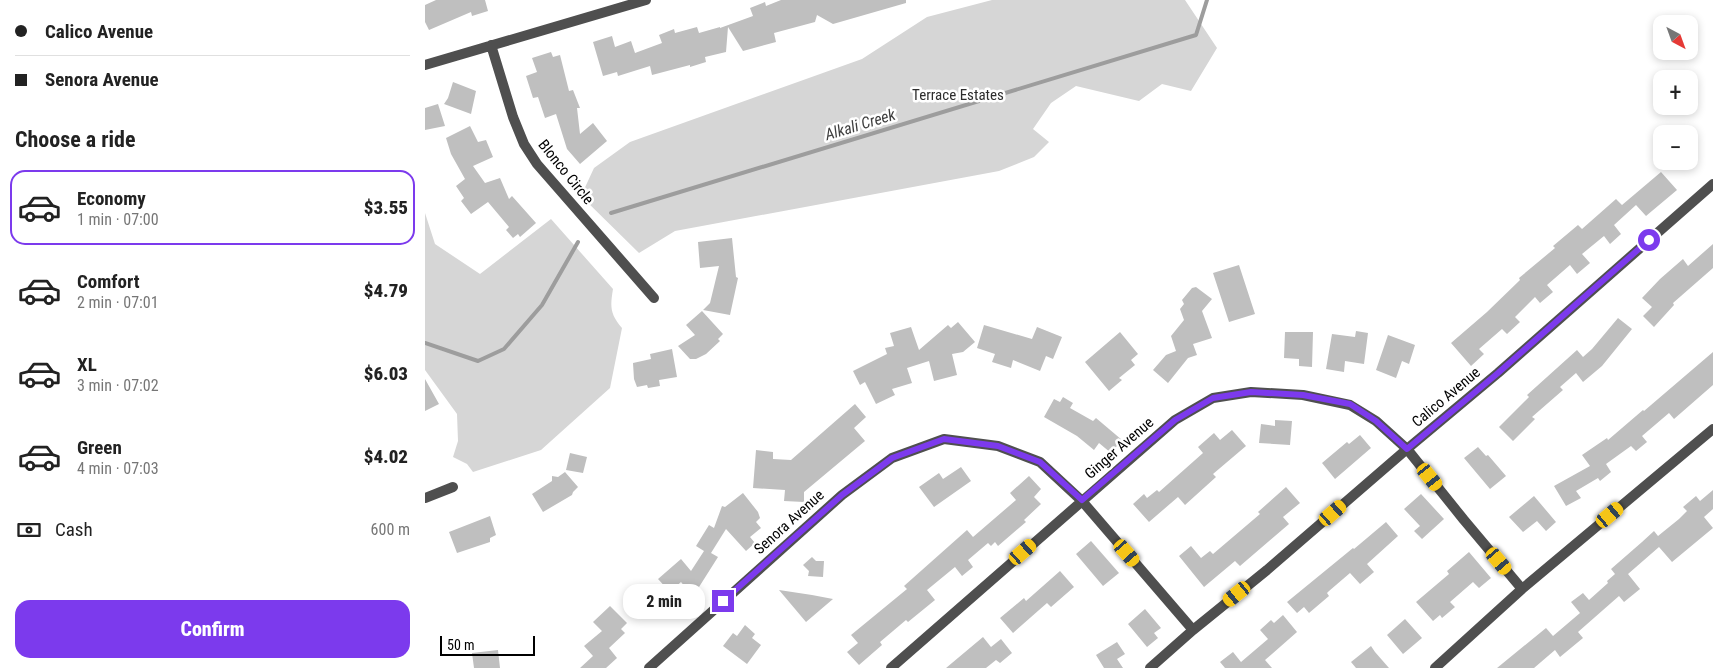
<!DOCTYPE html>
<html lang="en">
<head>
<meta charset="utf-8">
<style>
  body { margin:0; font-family:"Roboto Condensed",sans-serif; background:#f6f6f6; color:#222; height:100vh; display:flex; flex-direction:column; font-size:19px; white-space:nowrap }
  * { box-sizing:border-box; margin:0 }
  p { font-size:16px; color:#767676 }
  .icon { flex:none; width:28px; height:28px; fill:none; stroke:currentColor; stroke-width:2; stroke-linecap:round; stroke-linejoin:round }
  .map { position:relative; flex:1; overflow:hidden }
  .side { display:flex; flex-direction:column; background:#fff; width:425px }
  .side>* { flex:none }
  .top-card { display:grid; align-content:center; height:110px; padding:0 15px; background:#fff }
  .needle { width:32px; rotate:139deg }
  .fabs { position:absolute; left:1228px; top:15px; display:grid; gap:10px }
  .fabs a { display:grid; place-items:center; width:45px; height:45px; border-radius:10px; background:#fff; box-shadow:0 2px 8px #0003; font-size:25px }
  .scale { position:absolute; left:15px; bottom:12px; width:95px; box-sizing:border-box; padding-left:5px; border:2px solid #000; border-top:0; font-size:14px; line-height:18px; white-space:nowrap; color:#000; -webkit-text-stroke:4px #fff; paint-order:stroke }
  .end { position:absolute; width:22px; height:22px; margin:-11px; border:6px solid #7c3aed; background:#fff; box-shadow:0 0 0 2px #fff }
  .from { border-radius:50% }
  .bubble { position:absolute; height:35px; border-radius:15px; background:#fff; box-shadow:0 2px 8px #0003; font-size:16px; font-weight:800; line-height:35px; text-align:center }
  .car { position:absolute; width:15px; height:30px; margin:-15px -8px; border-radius:6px; box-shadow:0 0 4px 1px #0007; background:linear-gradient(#f5c518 24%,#345 0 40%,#f5c518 0 76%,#345 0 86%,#f5c518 0) }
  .top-card b { display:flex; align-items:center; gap:18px; height:48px; font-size:19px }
  .top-card b+b { border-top:1px solid #e0e0e0 }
  .top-card i { width:12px; height:12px; background:#222 }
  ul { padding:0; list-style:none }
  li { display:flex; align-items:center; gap:15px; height:75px; margin:0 10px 8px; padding:0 5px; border:2px solid transparent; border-radius:15px }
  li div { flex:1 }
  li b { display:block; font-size:19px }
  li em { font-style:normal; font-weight:800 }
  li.current { border-color:#7c3aed }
  li>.icon { width:45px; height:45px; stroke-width:1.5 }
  h2 { padding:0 15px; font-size:22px; line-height:60px }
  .pay { display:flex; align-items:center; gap:12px; height:55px; padding:0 15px; font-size:19px }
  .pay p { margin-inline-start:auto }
  .button { display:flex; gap:10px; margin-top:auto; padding:10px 15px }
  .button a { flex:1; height:58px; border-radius:15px; background:#7c3aed; color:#fff; font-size:20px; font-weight:800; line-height:58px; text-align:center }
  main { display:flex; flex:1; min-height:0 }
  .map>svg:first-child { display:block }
  .green { fill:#d6d6d6 }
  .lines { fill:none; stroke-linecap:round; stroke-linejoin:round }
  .stream { stroke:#9d9d9d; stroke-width:4 }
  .building { fill:#bfbfbf }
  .street { stroke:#4f4f4f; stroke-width:10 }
  .route { stroke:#7c3aed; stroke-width:6 }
  .labels { text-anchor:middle; stroke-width:5; stroke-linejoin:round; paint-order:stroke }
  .park-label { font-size:15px; fill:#2d2d2d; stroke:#fff }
  .street-label { font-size:15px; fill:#000; stroke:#fff }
  .water-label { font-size:16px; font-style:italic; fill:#3e3e3e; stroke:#fff }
</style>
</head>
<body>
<main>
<section class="side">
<div class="top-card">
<b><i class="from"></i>Calico Avenue</b>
<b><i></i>Senora Avenue</b>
</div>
<h2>Choose a ride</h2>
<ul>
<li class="current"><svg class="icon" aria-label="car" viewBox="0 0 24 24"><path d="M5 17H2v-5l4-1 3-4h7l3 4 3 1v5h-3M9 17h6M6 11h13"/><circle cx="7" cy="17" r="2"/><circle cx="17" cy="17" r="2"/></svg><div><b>Economy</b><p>1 min · 07:00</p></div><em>$3.55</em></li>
<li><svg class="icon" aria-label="car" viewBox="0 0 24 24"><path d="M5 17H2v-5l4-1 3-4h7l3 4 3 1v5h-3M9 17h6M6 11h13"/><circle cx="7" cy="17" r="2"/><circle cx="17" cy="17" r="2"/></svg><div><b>Comfort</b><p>2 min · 07:01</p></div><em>$4.79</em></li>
<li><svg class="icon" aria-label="car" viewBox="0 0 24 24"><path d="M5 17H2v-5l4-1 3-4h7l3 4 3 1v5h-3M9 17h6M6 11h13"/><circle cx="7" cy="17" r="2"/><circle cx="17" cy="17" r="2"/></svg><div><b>XL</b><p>3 min · 07:02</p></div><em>$6.03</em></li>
<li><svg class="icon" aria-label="car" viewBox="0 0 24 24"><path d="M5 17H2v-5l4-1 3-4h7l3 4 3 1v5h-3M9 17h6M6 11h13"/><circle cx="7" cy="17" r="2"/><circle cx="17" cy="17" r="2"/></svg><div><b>Green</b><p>4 min · 07:03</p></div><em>$4.02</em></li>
</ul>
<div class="pay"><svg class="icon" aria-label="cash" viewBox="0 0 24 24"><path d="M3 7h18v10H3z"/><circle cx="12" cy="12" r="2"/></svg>Cash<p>600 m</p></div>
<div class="button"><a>Confirm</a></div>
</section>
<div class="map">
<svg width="1288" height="668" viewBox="0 0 1288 668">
  <rect width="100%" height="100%" fill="#fff"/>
  <path class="green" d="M567 0H760L792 48 766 91 737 84 714 101 651 86 626 103 608 129 624 142 609 157 574 171 250 231 214 253 156 196 169 168 205 142 437 59 502 17Z
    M0 213 10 244 55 274 126 219 188 289C185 307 185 314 197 328L185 388 116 450 48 472 42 464 28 457 33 441 32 414 0 370Z"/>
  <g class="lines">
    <path class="stream" d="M186 213 771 35 782 0
      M0 343 53 361 79 349 117 305 153 242"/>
  </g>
  <path class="building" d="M11 0H60L63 11 47 16 46 12 4 30 0 22V5Z
    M356 0H481V3L408 24 392 15 390 22 349 33 351 42 318 51 303 27 301 52 280 57 281 62 265 67V65L227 75 225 66 193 76 192 72 178 76 168 42 187 36 190 47 206 41 210 53 237 43 234 35 249 29 250 33 272 27 274 33 295 27V28L328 16 325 8 340 2 341 6Z
    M126 52 128 57 135 55 144 91 148 90 155 108H152L155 134 168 123 182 141 155 164 142 149 131 114 120 118 113 97 108 98 101 76 112 72 107 58Z
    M28 82 51 91 46 114 19 104 23 98Z
    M13 104 20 126 0 130V108Z
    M45 126 53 142 61 140 68 157 48 166 60 183 75 178 84 199 87 196 111 223 95 237 93 234 88 238 81 230 84 227 63 202 46 214 36 201 39 198 31 186 40 179 26 154 21 138Z
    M1236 172 1252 190 1221 216 1211 205 1189 225 1196 234 1185 244 1179 236 1157 254 1165 263 1152 274 1145 265 1122 285 1128 292 1115 303 1110 297 1090 317 1095 322 1082 334 1077 329 1054 349 1059 354 1046 366 1026 343 1062 312 1095 280 1094 278 1130 248 1128 246 1153 225 1157 229 1191 199 1197 205Z
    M307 238 311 277 313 278 305 315 278 310 285 303 294 266 275 268 273 242Z
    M1288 244V268L1248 303 1249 305 1229 327 1218 316 1227 307 1217 298 1235 279 1258 259 1263 266Z
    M814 265 830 314 804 322 788 273Z
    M771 287 787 299 777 311 787 338 768 344 772 355 763 358 743 383 728 370 741 355 751 351 746 336 759 320 755 309 759 304 757 300 767 288Z
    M277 311 298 334 293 339 295 341 281 354 271 359H265L253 346 270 335 261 325Z
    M1193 318 1207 329 1177 366 1158 382 1151 373 1135 387 1138 390 1107 417 1110 419 1088 441 1074 427 1104 397 1102 395 1152 350 1158 357 1167 349Z
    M533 322 550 342 538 352 527 354 532 375 509 381 504 361 482 368 487 383 467 389 470 395 451 404 440 382 435 385 428 371 462 354 460 348 469 346 465 333 486 327 494 350 523 325 526 328Z
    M559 325 607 339 612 327 637 337 628 359 621 356 615 371 588 360 586 368 567 362 570 354 552 348Z
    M931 331 943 333 939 364 920 361 919 372 901 369 907 334 930 337Z
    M695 332 713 354 706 360 710 365 694 378 697 380 684 391 660 362Z
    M860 332H888L887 367 874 366V359L859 358Z
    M963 335 990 345 984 364 977 361 971 378 951 370Z
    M247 349 252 377 234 380 235 386 223 388 222 385 212 387 209 379 208 363 226 359 225 354Z
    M1288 352V385L1249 419 1244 413 1217 436 1222 442 1211 451 1206 446 1181 464 1186 472 1175 481 1173 478 1151 491 1156 498 1141 506 1129 486 1165 466 1157 455 1182 438 1183 440 1218 410 1219 411Z
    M0 379 14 404 0 411Z
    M638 397 648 403 645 408 668 421 671 418 697 440 686 453 674 443 669 450 652 436 619 417 629 399 635 402Z
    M430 404 441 417 429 428 440 441 379 492V502L359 501 360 490 328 488 331 450 348 452V459L366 460Z
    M850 420 867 421 865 445 834 443 836 424 850 426Z
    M807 430 821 446 788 474 791 477 760 505 753 497 724 522 708 504 719 494 722 498 732 490 734 492 778 453 773 447 789 433 795 440Z
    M935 435 946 448 910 479 897 463 922 442 924 444Z
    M1053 447 1061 456 1063 455 1081 476 1065 489 1039 458Z
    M145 453 162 457 158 473 141 470Z
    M536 467 546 481 509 507 494 487 514 473 518 479Z
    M140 472 153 487 148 492 147 495 118 512 107 494 127 481V476L133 477Z
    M604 476 616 489 609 497 616 504 599 520 601 522 573 546 570 542 566 546 563 543 543 560 548 567 537 576 530 567 502 590 510 600 483 622 481 620 455 642 457 645 434 665 422 652 433 643 426 635 482 589 479 586 542 530 548 537 591 500 585 493Z
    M861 487 875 503 858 517 864 524 815 566 810 561 779 587 754 556 766 546 776 558 785 551 788 554 835 514 833 512Z
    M1288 490V509L1279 517 1288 528 1247 562 1234 547 1203 574 1215 589 1199 602 1194 596 1153 632 1158 638 1135 657 1130 650 1109 668H1072L1121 628 1128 636 1155 613 1146 602 1158 593 1164 600 1183 583 1182 581 1190 574 1186 569 1217 542 1229 531 1233 536 1254 519 1262 511 1258 507 1271 496 1275 501Z
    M318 493 333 512 335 518 331 522 336 528 325 537 330 543 321 551 301 529 286 553 293 557 274 587 266 594 256 582 245 592 233 579 256 559 266 571 279 551 271 546 284 525 289 528 297 506 300 507Z
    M996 494 1019 519 997 539 989 531 995 526 979 509Z
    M1109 496 1131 522 1121 531 1112 521 1098 532 1084 517Z
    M65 516 71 535 65 538V542L32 553 24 532Z
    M961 522 973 536 942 564 949 572 935 584 925 573 904 591 902 593 904 596 884 613 879 607 872 613 862 602 928 548 929 549Z
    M666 541 694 573 678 586 651 554Z
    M1044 552 1066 578 1054 588 1048 582 1025 602 1030 607 1017 618 1015 615 1008 621 991 602 1024 574 1022 571Z
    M387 557 391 561H399L398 577 383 576 384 571 378 565Z
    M635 571 649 587 626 607 622 603 588 633 575 618 599 598 601 601Z
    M354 590 387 595 408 599 381 622Z
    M185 606 202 623 196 629 200 633 184 648 192 658 181 668H155L168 656 159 646 177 631 168 622Z
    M720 609 736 628 729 633 733 638 722 647 703 624Z
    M858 615 872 632 840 660 847 668H800L795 662 808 652 816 662 843 639 835 630 846 620 849 623Z
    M980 619 997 638 978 654 962 635Z
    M320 625 330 634 327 638 336 645 322 664 298 646 308 633 312 636Z
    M558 637 566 647 576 639 587 653 575 663 571 660 561 668H521Z
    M692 642 700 654 692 659 698 668H679L671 655Z
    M946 646 950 652 964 668H931L926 662Z
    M73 650 75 668H49L47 653Z"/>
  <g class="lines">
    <path class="street" d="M66 45 88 117 99 144 112 164 229 298
      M0 65 221 0
      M0 498 28 487
      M224 668 417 495 467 458 519 439 573 446 615 462 657 501 768 630
      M466 668 750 420 788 398 826 392 878 395 925 405 951 421 982 449 1039 520 1097 589
      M725 668 768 630 842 570 982 449 1073 373 1288 184
      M1010 668 1097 589 1288 429"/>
  </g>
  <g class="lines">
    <path class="route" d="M298 601 417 495 455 467 467 458 519 439 573 446 615 462 657 500 750 420 788 398 826 392 878 395 925 404 951 421 982 449 1073 373 1224 240"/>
  </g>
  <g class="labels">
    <g class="park-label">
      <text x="533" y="100">Terrace Estates</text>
    </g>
    <g class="street-label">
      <text transform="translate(141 172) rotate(51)" y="5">Blonco Circle</text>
      <text transform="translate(1021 397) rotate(-40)" y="5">Calico Avenue</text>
      <text transform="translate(694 448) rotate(-41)" y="5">Ginger Avenue</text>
      <text transform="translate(364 522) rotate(-42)" y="5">Senora Avenue</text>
    </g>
    <g class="water-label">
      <text transform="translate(435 124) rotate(-17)" y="6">Alkali Creek</text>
    </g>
  </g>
</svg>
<div class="fabs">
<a><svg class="needle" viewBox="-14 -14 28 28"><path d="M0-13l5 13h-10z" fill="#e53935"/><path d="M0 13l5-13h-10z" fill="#767676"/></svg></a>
<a>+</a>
<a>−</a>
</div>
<div class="scale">50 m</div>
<i class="end from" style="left:1224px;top:240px"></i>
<i class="end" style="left:298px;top:601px"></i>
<div class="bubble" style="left:198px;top:584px;width:82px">2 min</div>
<i class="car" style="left:1005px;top:477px;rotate:141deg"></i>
<i class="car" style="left:908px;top:513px;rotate:49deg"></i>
<i class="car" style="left:1185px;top:515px;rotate:50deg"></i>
<i class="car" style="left:598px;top:552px;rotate:49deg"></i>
<i class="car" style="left:702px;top:553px;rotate:139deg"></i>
<i class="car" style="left:1074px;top:561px;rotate:140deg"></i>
<i class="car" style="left:812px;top:594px;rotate:231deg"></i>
</div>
</main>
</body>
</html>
